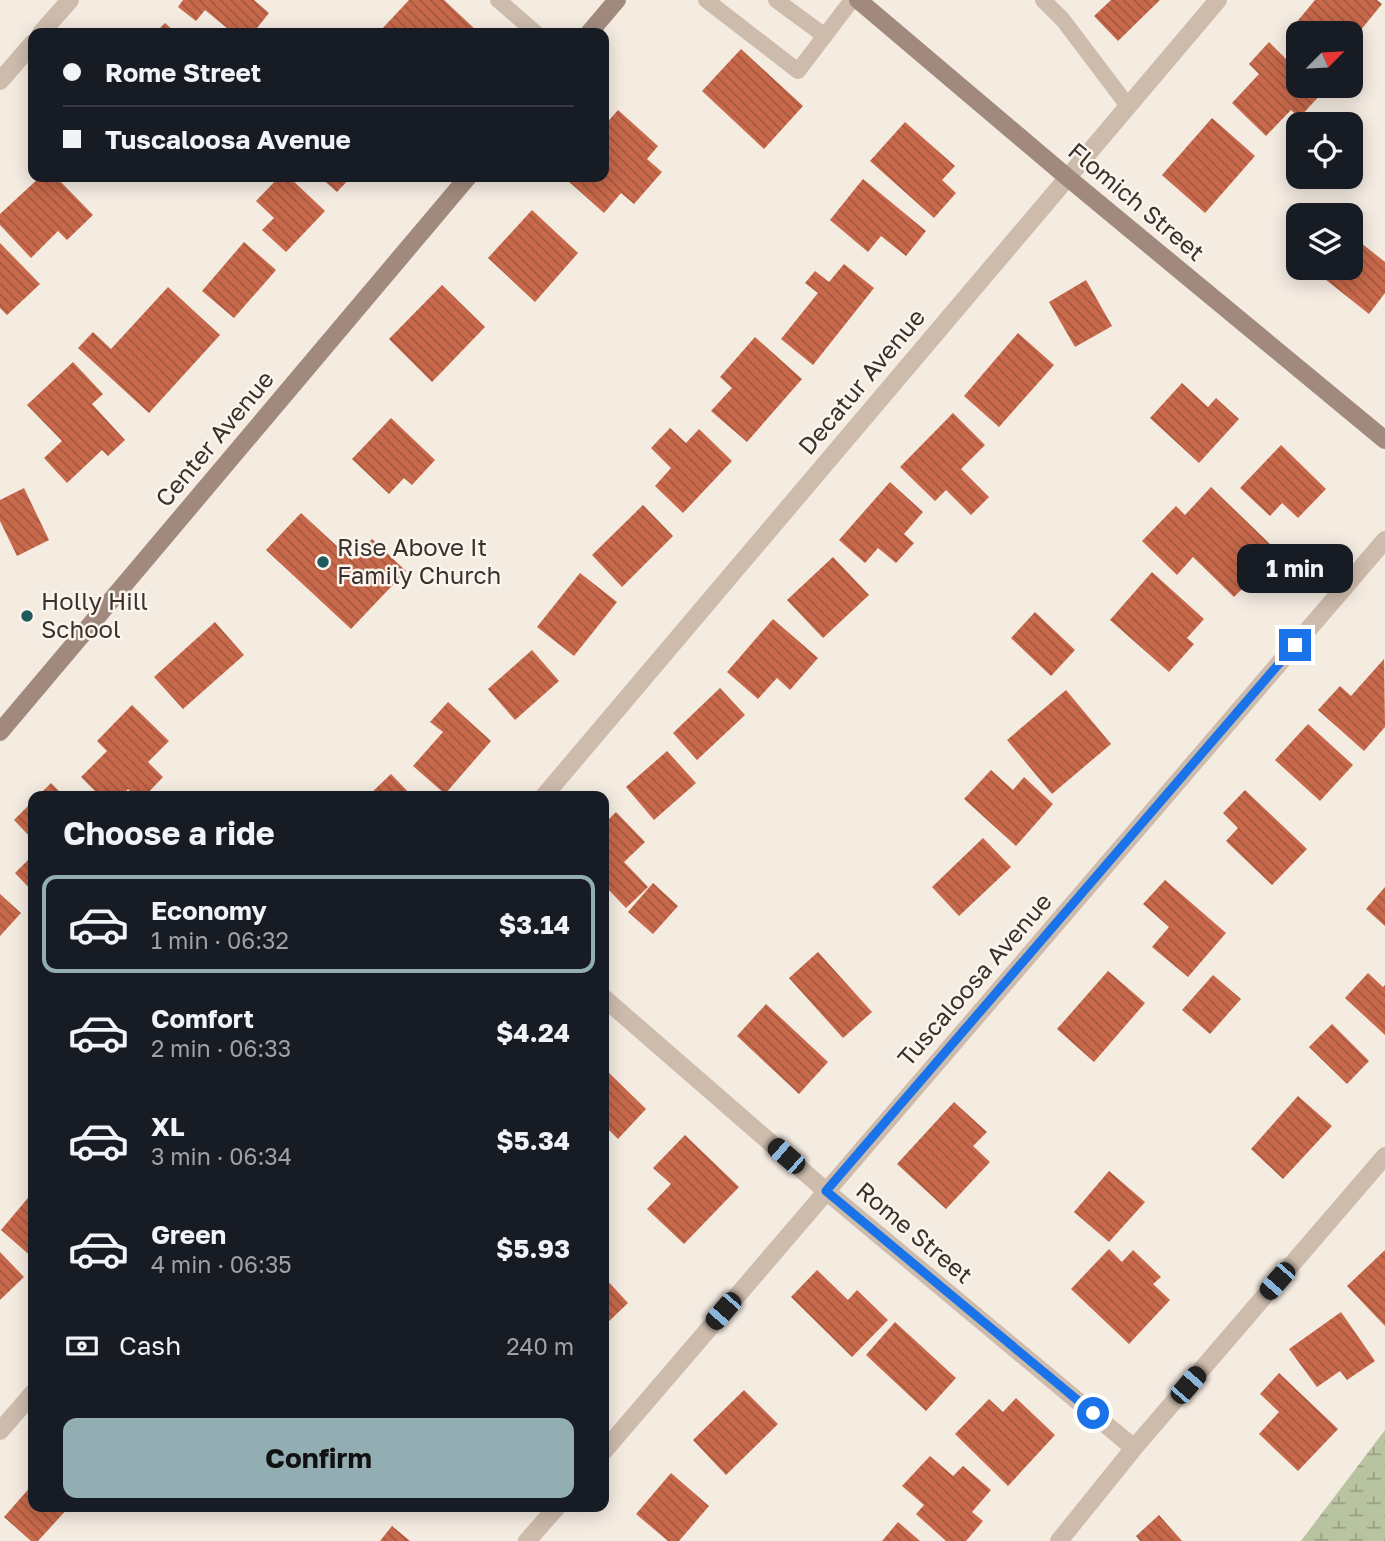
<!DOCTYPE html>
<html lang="en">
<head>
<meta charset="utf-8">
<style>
  body { margin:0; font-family:"Golos Text",sans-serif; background:#242831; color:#f1f3f6; height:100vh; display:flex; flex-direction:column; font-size:26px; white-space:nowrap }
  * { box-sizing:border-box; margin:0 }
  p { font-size:23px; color:#9ea1a6 }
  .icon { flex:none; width:38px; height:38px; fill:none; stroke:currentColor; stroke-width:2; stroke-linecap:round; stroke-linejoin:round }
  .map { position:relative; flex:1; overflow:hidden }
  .details { position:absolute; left:28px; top:791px; width:581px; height:721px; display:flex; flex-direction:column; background:#171b24; border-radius:14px; box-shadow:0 4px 18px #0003 }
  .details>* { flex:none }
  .guide { position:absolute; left:28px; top:28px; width:581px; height:154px; border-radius:14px; box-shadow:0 4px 18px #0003; display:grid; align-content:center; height:154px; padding:0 35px; background:#171b24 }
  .needle { width:46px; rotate:66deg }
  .controls { position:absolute; left:1286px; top:21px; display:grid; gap:14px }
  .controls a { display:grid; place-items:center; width:77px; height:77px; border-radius:14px; background:#171b24; box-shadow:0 4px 18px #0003; font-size:35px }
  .end { position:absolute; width:32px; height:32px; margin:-16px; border:9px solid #1a73e8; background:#fff; box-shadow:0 0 0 4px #fff }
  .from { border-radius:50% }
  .bubble { position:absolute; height:49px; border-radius:14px; background:#171b24; box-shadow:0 4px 18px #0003; font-size:23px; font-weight:700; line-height:49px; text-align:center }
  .car { position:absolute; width:21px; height:42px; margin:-21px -10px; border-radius:9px; box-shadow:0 0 5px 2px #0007; background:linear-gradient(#222 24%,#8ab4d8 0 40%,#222 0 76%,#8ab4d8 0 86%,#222 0) }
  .guide b { display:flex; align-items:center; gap:24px; height:66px; font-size:26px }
  .guide b+b { border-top:2px solid #363941 }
  .guide i { width:18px; height:18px; background:#f1f3f6 }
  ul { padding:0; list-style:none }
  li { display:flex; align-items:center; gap:21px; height:98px; margin:0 14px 10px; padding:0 21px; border:4px solid transparent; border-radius:14px }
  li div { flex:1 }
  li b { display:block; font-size:26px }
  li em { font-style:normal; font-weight:700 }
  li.selected { border-color:#92aeb2 }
  li>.icon { width:63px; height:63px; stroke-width:1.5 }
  h2 { padding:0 35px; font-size:32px; line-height:84px }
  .pay { display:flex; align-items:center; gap:18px; height:77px; padding:0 35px; font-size:26px }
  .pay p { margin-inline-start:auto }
  .button { display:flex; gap:14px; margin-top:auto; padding:14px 35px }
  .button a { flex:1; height:80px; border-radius:14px; background:#92aeb2; color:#111; font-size:28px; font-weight:700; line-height:80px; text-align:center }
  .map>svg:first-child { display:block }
  .wetland { fill:url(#wetland-marsh) }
  .building { fill:url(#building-back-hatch) }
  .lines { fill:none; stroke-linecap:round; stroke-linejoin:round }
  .lane { stroke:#cdbbac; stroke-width:16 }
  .street { stroke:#cdbbac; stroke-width:18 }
  .secondary { stroke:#a18a7d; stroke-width:18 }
  .route { stroke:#1a73e8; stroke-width:9 }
  .poi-dot { fill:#1f5a5e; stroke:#fbf5ee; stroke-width:2.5 }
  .labels { text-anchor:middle; stroke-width:5; stroke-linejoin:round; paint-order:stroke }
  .street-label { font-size:24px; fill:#3b302b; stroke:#fbf5ee }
  .poi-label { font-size:24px; fill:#3b302b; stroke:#fbf5ee; text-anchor:start }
</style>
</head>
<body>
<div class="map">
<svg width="1385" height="1541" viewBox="0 0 1385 1541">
  <defs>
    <pattern id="wetland-marsh" width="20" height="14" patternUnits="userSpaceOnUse" patternTransform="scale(1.75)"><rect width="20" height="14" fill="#b8c4a0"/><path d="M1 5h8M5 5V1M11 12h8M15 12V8" fill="none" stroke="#97a083"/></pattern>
    <pattern id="building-back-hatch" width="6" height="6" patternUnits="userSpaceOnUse" patternTransform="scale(1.75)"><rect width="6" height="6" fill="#c8694b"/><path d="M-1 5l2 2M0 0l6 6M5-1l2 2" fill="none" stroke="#a4573f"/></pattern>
  </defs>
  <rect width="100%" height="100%" fill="#f4ebe1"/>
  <path class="wetland" d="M1385 1430V1541H1301Z"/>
  <path class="building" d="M183 0H254L269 13 253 33H233L205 10 196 21 178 7Z
    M409 0H444L477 31 475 33H384L381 30Z
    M1111 0H1160L1118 41 1094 16Z
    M1315 0H1377L1382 4 1351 42V33H1298V36L1291 29Z
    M165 23 176 33H155Z
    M1269 42 1298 71V86H1314L1322 93 1299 118 1291 110 1266 136 1232 103 1259 74 1249 64Z
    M741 49 803 106 764 149 702 91Z
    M618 110 658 146 647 159 662 172 634 204 621 193 604 213 567 180 569 177H604V126Z
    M1212 118 1255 156 1205 213 1162 175Z
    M905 122 955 166 942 180 956 193 934 218 870 161Z
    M40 177H56L93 215 67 240 58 231 31 258 0 225V214Z
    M279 177H289L325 211 286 252 262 230 274 218 256 201Z
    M320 177H351L337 192Z
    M863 179 926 231 906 256 881 236 868 252 830 220Z
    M532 210 578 253 535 302 488 258Z
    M1351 235 1385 262V293L1369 314 1311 268H1351Z
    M244 242 276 270 234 318 202 291Z
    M0 243 40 284 7 315 0 308Z
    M844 264 874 288 813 365 781 339 818 293 805 283 815 271 829 282Z
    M1086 280 1112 326 1075 347 1049 302Z
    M442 285 485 327 432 382 389 339Z
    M168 287 220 335 149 413 78 348 93 332 111 349Z
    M1018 333 1054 365 999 427 964 396Z
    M755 337 802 379 747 442 711 411 732 388 720 377Z
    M73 362 103 394 92 404 125 440 108 456 102 450 67 483 44 458 62 441 27 405Z
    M1182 383 1208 407 1216 398 1239 419 1199 463 1150 418Z
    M953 413 985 445 961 469 989 497 971 515 946 490 935 501 900 467Z
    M391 418 435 460 412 485 404 478 389 494 352 459Z
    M670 428 686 443 699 429 732 461 683 513 655 486 671 468 651 448Z
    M1281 445 1326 489 1298 518 1282 503 1270 516 1240 488Z
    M890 482 923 512 904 534 914 543 896 563 878 548 865 563 839 540Z
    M1211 487 1270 544 1255 560 1263 568 1234 597 1193 557 1177 575 1142 541 1176 506 1185 515Z
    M24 488 49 540 17 556 0 521V500Z
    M643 505 673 536 622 587 592 555Z
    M301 513 352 560 372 539 406 571 351 629 266 550Z
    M833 557 869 595 823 638 787 600Z
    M1152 572 1204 619 1187 638 1194 644 1169 672 1110 620Z
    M580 573 617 602 574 656 537 627Z
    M1035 612 1075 650 1051 676 1011 638Z
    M773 619 818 658 790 690 777 678 758 699 727 672Z
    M215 622 244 655 183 709 154 677Z
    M532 650 559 681 515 720 488 689Z
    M1384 659 1385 727 1364 751 1318 710 1340 686 1351 696Z
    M720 688 745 715 697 760 673 733Z
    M1066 690 1111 744 1052 794 1007 740Z
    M448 702 491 741 445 794 413 766 443 732 430 722Z
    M132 705 169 741 148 762 163 777 145 796H135L128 789 121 796H100L81 777 107 751 97 741Z
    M1308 724 1353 765 1320 801 1275 760Z
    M667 751 696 783 654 820 626 787Z
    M991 770 1013 790 1024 777 1053 804 1016 846 964 799Z
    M391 774 412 796H368Z
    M51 783 64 796H38Z
    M1245 790 1307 849 1272 885 1226 841 1238 828 1223 813Z
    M33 801V840L14 820Z
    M616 812 645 842 624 862 648 887 626 908 605 886 604 888V824Z
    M983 838 1011 867 959 916 932 887Z
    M33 855V892L15 873Z
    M1165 880 1226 933 1188 977 1152 947 1169 927 1143 904Z
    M653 883 678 906 653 934 628 912Z
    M1385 887V926L1366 909Z
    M0 894 21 913 0 936Z
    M818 952 872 1012 843 1038 789 978Z
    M1108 971 1145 1003 1094 1062 1057 1029Z
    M1368 973 1383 987 1385 985V1035L1345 998Z
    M1213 975 1241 999 1210 1034 1182 1010Z
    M766 1004 828 1062 799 1094 737 1036Z
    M1332 1024 1369 1061 1347 1084 1309 1047Z
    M604 1068 646 1109 618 1139 604 1125Z
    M1298 1096 1332 1126 1283 1179 1251 1149Z
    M954 1102 987 1132 973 1146 990 1162 946 1209 897 1164Z
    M685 1135 739 1187 684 1244 647 1209 671 1184 653 1168Z
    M1109 1171 1145 1202 1109 1242 1074 1212Z
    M33 1192V1258L1 1230Z
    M1109 1249 1122 1262 1133 1250 1161 1277 1153 1284 1170 1300 1129 1344 1071 1289Z
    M1385 1250V1326L1347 1286Z
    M0 1252 24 1277 0 1300Z
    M817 1270 848 1300 857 1290 888 1320 852 1357 791 1297Z
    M604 1277 628 1303 604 1326Z
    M1341 1312 1375 1361 1347 1380 1340 1371 1317 1387 1289 1349Z
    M895 1322 956 1378 926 1411 866 1355Z
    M1279 1373 1338 1429 1298 1471 1259 1434 1279 1412 1260 1394Z
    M744 1390 778 1424 726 1475 693 1440Z
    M1016 1398 1055 1435 1008 1486 955 1434 989 1399 1003 1412Z
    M930 1456 953 1476 963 1466 991 1490 972 1512 983 1521 966 1541H946L916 1514 924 1505 902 1486Z
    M671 1473 709 1506 679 1541H668L636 1514Z
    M33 1484V1507H69L38 1541H31L4 1517Z
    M1159 1515 1182 1541H1140L1136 1536Z
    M898 1522 920 1541H882Z
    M392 1526 410 1541H380Z"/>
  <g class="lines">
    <path class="lane" d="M498 0 536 33
      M706 0 798 71 852 0
      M776 0 825 36
      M1043 0 1063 20 1128 106"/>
    <path class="street" d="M41 33 70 0
      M0 81 33 43
      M544 796 1218 0
      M604 998 826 1191 1134 1448
      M0 1431 33 1393
      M604 1451 1385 540
      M527 1541 557 1507
      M1059 1541 1134 1448 1385 1156"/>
    <path class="secondary" d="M858 0 1067 177 1385 440
      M589 33 617 0
      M0 732 468 177"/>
  </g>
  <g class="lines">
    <path class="route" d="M1093 1413 826 1191 1295 645"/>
  </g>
  <g class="poi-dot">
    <circle cx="323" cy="562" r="7"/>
    <circle cx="27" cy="616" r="7"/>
  </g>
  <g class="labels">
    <g class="street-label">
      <text transform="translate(1136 202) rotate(40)" y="8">Flomich Street</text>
      <text transform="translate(862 382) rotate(-50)" y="8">Decatur Avenue</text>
      <text transform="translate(215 439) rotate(-50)" y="8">Center Avenue</text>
      <text transform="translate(975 980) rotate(-49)" y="8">Tuscaloosa Avenue</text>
      <text transform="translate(914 1233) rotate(40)" y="8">Rome Street</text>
    </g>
    <g class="poi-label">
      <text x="337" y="556">Rise Above It<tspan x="337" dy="28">Family Church</tspan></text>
      <text x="41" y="610">Holly Hill<tspan x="41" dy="28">School</tspan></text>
    </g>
  </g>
</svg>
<div class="controls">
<a><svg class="needle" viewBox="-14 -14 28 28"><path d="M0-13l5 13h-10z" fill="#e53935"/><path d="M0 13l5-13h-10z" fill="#9ea1a6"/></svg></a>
<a><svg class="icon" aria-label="locate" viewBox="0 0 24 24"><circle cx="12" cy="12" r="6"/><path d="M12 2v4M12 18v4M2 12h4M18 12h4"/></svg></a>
<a><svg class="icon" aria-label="layers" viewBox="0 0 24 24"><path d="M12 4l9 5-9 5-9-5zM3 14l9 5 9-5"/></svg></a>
</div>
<i class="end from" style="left:1093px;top:1413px"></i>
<i class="end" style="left:1295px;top:645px"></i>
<div class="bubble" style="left:1237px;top:544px;width:116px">1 min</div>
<i class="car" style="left:786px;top:1156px;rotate:311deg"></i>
<i class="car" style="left:1277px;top:1281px;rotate:221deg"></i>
<i class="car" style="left:723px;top:1311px;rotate:221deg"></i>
<i class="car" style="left:1188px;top:1385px;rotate:41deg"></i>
<div class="guide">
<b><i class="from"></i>Rome Street</b>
<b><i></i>Tuscaloosa Avenue</b>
</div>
<section class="details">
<h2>Choose a ride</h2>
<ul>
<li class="selected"><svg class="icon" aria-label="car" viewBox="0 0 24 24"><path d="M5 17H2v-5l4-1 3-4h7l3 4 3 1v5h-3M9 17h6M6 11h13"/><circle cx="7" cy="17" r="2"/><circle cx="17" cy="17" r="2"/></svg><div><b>Economy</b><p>1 min · 06:32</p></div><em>$3.14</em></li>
<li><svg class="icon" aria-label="car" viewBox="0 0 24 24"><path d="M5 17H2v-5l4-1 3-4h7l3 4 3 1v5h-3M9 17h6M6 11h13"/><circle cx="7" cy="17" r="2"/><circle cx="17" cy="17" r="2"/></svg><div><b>Comfort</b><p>2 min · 06:33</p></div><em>$4.24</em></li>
<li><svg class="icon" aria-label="car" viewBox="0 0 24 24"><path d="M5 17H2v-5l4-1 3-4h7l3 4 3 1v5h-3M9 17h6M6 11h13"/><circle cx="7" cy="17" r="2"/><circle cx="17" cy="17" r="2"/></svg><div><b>XL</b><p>3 min · 06:34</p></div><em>$5.34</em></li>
<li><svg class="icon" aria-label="car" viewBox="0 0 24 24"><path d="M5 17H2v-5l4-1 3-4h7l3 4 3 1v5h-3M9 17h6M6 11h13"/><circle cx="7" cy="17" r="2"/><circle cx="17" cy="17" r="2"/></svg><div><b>Green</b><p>4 min · 06:35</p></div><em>$5.93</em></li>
</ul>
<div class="pay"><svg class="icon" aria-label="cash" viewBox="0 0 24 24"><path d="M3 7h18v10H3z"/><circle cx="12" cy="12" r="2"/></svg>Cash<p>240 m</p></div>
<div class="button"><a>Confirm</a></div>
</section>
</div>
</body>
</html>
